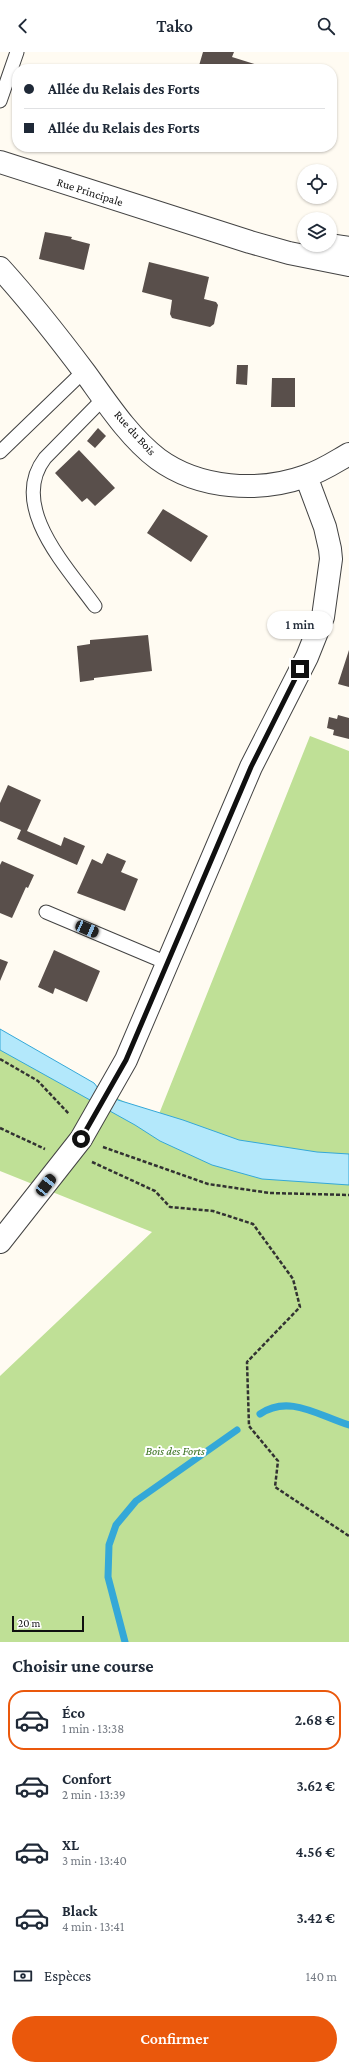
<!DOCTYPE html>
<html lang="fr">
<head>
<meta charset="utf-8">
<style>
  body { margin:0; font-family:"Crimson Pro",serif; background:#f2f2f3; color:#1f2937; height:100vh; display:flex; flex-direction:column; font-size:15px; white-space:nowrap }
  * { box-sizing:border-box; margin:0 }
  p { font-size:13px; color:#747a83 }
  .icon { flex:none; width:22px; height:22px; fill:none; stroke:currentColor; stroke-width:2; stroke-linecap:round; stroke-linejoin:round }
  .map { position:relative; height:1590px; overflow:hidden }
  .drawer { display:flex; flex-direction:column; background:#fff; flex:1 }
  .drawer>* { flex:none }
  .top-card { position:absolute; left:12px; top:12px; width:325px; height:88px; border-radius:16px; box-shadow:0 1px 3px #0004; display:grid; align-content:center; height:88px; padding:0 12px; background:#fff }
  .controls { position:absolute; left:297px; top:112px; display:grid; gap:8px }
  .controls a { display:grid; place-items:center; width:40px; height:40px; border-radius:50%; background:#fff; box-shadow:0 1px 3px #0004; font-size:20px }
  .scale { position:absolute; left:12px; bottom:10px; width:72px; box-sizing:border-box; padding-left:4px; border:2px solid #101010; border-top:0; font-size:11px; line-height:14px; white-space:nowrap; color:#101010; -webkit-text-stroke:3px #fff; paint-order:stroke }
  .end { position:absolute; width:18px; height:18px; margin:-9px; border:5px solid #101010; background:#fff; box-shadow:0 0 0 2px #fff }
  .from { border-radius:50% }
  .bubble { position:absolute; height:28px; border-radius:14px; background:#fff; box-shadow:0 1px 3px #0004; font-size:13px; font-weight:600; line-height:28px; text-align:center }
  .car { position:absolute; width:12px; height:24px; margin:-12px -6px; border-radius:5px; box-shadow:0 0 3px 1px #0007; background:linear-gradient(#222 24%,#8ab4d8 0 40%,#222 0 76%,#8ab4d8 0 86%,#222 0) }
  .top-card b { display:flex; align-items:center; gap:14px; height:38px; font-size:15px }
  .top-card b+b { border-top:1px solid #e0e1e3 }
  .top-card i { width:10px; height:10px; background:#1f2937 }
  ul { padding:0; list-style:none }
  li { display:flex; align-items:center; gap:12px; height:60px; margin:0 8px 6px; padding:0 4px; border:2px solid transparent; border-radius:16px }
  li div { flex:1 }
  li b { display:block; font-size:15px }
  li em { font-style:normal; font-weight:600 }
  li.on { border-color:#ea580c }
  li>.icon { width:36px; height:36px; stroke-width:1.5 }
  h2 { padding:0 12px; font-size:18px; line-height:48px }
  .pay { display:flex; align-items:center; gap:10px; height:44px; padding:0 12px; font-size:15px }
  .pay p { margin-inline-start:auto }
  .action { display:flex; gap:8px; margin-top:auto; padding:8px 12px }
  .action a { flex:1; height:46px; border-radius:24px; background:#ea580c; color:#fff; font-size:16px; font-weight:600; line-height:46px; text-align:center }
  header { display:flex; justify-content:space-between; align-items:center; height:52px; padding:0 12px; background:#fff; font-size:18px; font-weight:600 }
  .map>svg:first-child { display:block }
  .forest { fill:#bfe096 }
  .water { fill:#b3e8fb; stroke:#34a8d8 }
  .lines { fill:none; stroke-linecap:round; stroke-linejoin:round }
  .stream { stroke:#34a8d8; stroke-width:7 }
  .building { fill:#594f4b }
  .service-casing { stroke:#434343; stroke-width:15 }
  .minor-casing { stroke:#434343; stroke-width:24 }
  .tertiary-casing { stroke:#434343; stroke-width:24 }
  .path { stroke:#323232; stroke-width:2.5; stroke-dasharray:4 2; stroke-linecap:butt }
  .service { stroke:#fff; stroke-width:13 }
  .minor { stroke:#fff; stroke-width:22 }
  .tertiary { stroke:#fff; stroke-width:22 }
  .route { stroke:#101010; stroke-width:5 }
  .labels { text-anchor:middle; stroke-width:4; stroke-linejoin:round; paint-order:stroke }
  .street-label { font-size:12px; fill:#101010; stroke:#fff }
  .park-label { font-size:12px; font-style:italic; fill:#346e1a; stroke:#fff }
</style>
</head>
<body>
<header><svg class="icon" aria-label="back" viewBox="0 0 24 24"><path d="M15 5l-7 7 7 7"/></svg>Tako<svg class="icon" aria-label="search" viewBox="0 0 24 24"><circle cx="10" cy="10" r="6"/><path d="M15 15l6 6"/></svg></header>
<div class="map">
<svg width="349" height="1590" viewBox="0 0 349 1590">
  <rect width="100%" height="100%" fill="#fffbf2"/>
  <path class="forest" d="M310 684 349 699V1590H0V1324L152 1180 0 1119V984L157 1067Z"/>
  <path class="water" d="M0 977 94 1031 98 1036 118 1048 183 1068 239 1088 317 1100 349 1102V1133L262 1127 212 1113 160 1089 135 1073 0 998Z"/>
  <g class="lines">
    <path class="stream" d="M260 1362C289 1342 319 1364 349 1373
      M125 1590 108 1525 109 1493 116 1473 136 1449 237 1378"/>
  </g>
  <path class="building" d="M203 0H234L232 5 264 15 263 17H198Z
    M101 95H120L119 97 116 96 115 100Z
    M45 180 72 185 71 187 90 192 84 218 39 207Z
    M149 210 209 225 204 247 216 250 218 253 214 272 210 275 172 266 170 262 172 248 142 240Z
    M237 313H248L247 333 236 332Z
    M272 326H295V355H271Z
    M98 376 106 384 95 396 87 389Z
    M79 398 115 436 95 454 87 446 82 450 55 421Z
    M163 457 208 484 191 510 147 481Z
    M148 583 152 619 94 626V628L80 630 77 594 90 592V588Z
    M349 598V635L338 632Z
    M338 663 349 666V687L333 683 334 678 327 676 329 665 337 667Z
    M8 733 41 748 27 779 61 794 64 785 85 794 77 813 17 787 21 778 0 769V751Z
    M107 801 126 809 121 820 138 827 125 859 77 841 92 807 102 812Z
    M2 809 34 823 28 836 26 835 12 866 0 861V813Z
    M54 898 100 919 87 950 55 936 53 942 38 935Z
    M0 907 8 910 0 929Z"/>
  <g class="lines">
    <defs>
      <path id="service" d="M0 49 17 0
        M0 400 84 319
        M95 554C67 515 8 454 45 406L104 346
        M46 860 167 911"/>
      <path id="minor" d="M0 216C30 249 59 286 86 322 107 351 129 385 158 407 199 437 259 441 306 424 322 419 335 410 349 402
        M0 1190 81 1087 126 1008 251 715 307 605 323 565 331 507 330 497 325 475 306 424"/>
      <path id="tertiary" d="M0 110 250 190 289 201 349 213
        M330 193 349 196"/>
    </defs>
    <use href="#service" class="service-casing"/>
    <use href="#minor" class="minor-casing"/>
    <use href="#tertiary" class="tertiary-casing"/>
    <path class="path" d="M0 1007 38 1029 69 1062
      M0 1076 45 1097
      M103 1095 208 1132 270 1141 349 1143
      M92 1110 155 1139 170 1155 213 1159 253 1172 293 1227 300 1255 247 1310 249 1374 278 1409 275 1435 349 1484"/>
    <use href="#service" class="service"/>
    <use href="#minor" class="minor"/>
    <use href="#tertiary" class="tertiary"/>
  </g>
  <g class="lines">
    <path class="route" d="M81 1087 126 1008 251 715 300 617"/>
  </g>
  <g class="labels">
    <g class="street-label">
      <text transform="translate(90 140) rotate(18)" y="4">Rue Principale</text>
      <text transform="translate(135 381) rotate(48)" y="4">Rue du Bois</text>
    </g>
    <g class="park-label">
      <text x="175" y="1403">Bois des Forts</text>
    </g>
  </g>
</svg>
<div class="controls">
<a><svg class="icon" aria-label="locate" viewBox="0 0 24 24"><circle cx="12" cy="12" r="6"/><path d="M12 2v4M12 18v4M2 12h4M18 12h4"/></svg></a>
<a><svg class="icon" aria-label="layers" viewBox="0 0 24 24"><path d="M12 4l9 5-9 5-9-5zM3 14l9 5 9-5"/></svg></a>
</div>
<div class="scale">20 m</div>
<i class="end from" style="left:81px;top:1087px"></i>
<i class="end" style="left:300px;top:617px"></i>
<div class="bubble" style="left:267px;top:559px;width:66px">1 min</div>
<i class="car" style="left:87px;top:877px;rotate:113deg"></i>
<i class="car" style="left:46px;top:1133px;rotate:38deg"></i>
<div class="top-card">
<b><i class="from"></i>Allée du Relais des Forts</b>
<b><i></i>Allée du Relais des Forts</b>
</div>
</div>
<section class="drawer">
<h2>Choisir une course</h2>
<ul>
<li class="on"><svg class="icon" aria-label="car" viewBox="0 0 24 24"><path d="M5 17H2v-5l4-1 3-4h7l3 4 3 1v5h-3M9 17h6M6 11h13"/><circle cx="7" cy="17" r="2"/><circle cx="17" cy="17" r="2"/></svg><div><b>Éco</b><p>1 min · 13:38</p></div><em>2.68 €</em></li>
<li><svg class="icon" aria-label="car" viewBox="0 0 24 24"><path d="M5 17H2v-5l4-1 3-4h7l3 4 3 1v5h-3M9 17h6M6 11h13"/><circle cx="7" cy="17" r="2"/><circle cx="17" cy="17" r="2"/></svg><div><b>Confort</b><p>2 min · 13:39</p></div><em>3.62 €</em></li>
<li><svg class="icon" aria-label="car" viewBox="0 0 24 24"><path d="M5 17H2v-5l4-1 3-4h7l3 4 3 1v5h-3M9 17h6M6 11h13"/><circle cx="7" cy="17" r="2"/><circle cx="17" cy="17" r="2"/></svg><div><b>XL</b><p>3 min · 13:40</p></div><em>4.56 €</em></li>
<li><svg class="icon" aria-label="car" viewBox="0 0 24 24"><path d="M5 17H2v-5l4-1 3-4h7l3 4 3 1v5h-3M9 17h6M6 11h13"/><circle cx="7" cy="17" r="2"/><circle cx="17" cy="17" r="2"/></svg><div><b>Black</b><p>4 min · 13:41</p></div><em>3.42 €</em></li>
</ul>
<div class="pay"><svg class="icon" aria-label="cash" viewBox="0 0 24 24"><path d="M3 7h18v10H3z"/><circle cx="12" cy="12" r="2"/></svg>Espèces<p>140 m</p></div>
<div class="action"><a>Confirmer</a></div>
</section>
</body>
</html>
